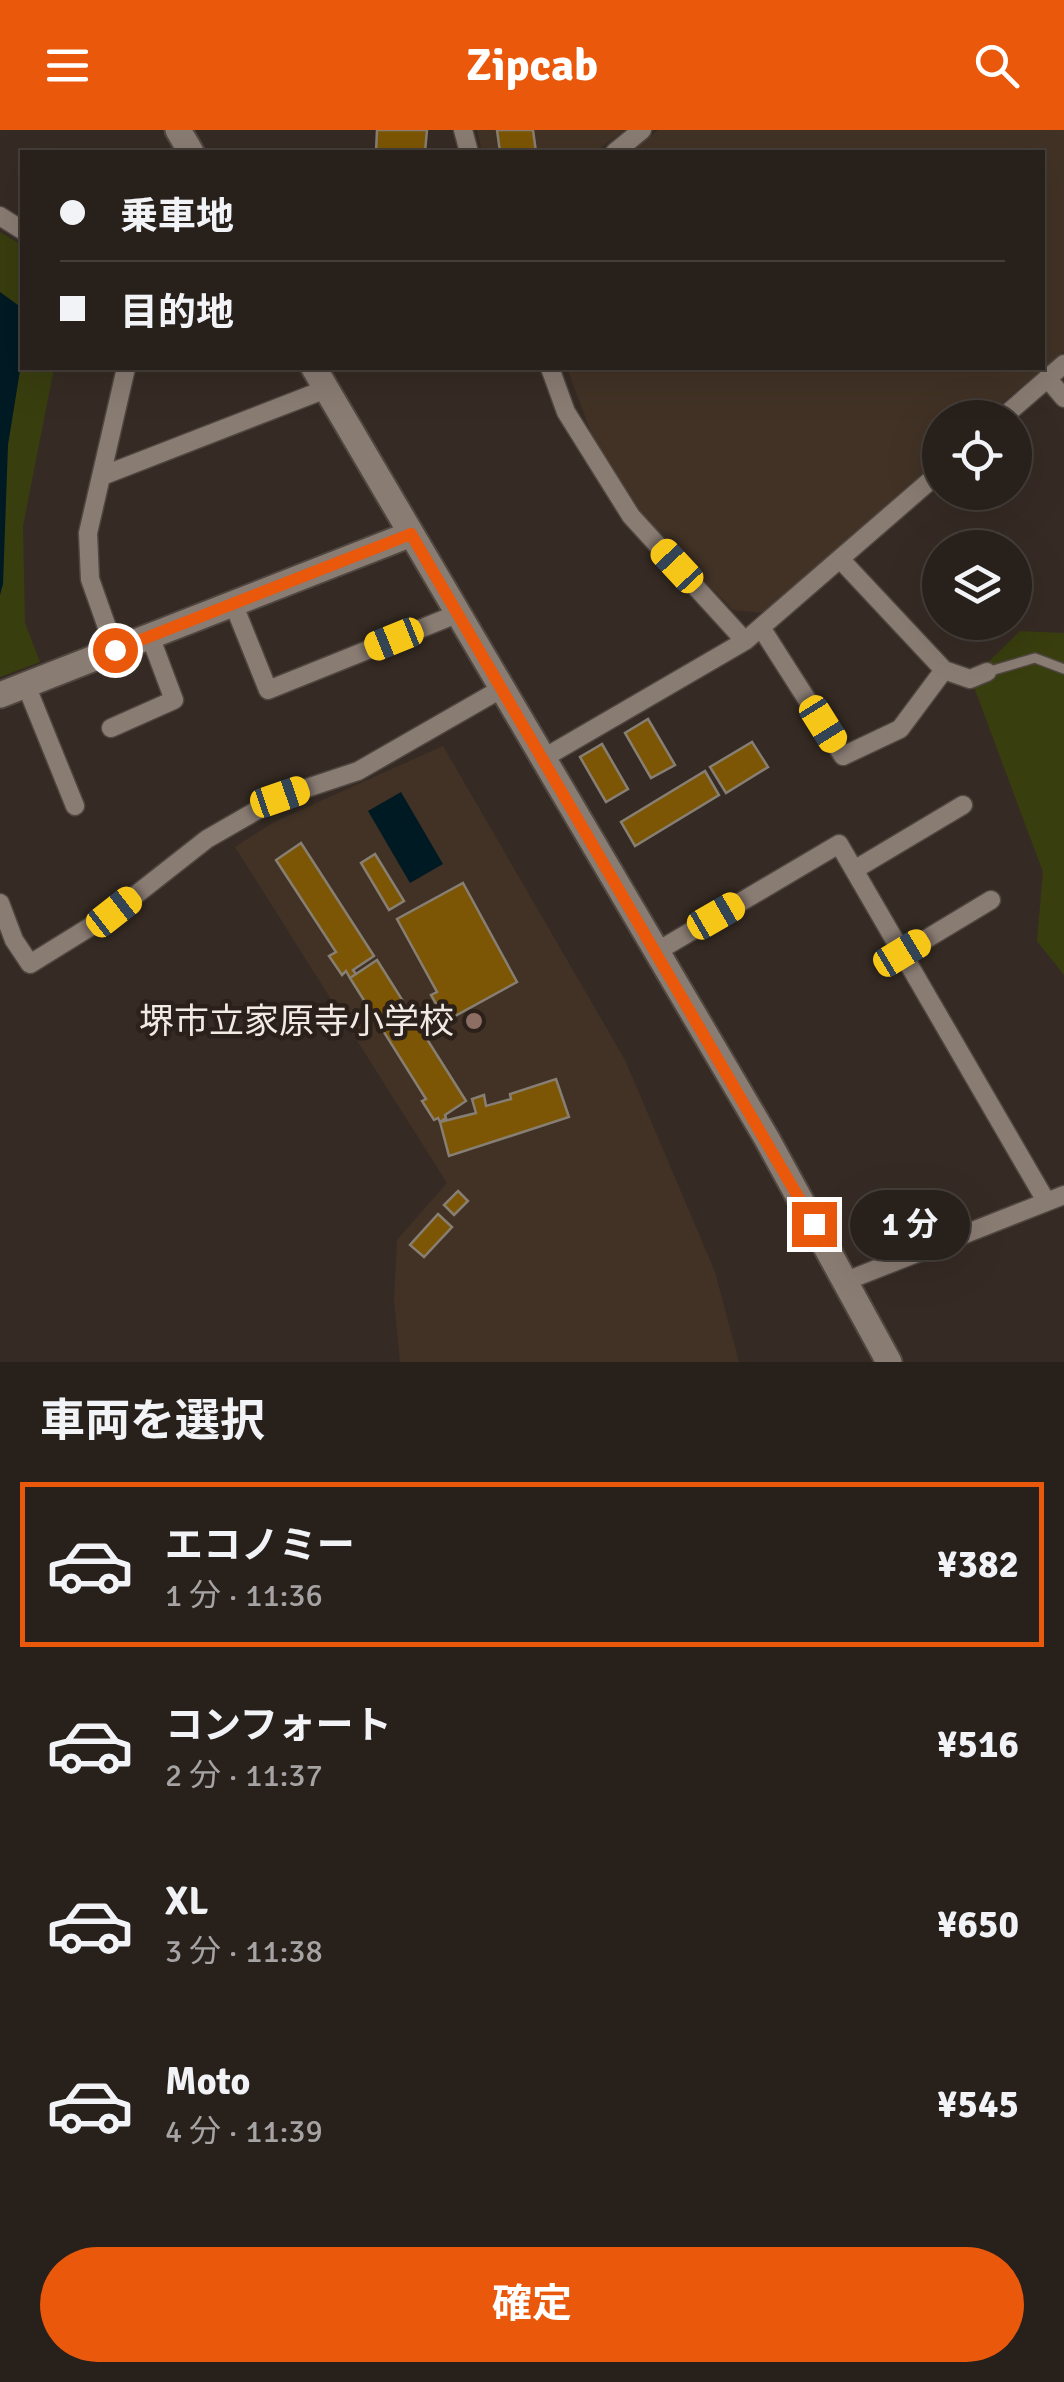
<!DOCTYPE html>
<html lang="ja">
<head>
<meta charset="utf-8">
<style>
  body { margin:0; font-family:Signika,"Noto Sans JP",sans-serif; background:#302824; color:#f1f3f6; height:100vh; display:flex; flex-direction:column; font-size:38px; white-space:nowrap }
  * { box-sizing:border-box; margin:0 }
  p { font-size:32px; color:#a5a3a3 }
  .icon { flex:none; width:55px; height:55px; fill:none; stroke:currentColor; stroke-width:2; stroke-linecap:round; stroke-linejoin:round }
  .map { position:relative; height:1232px; overflow:hidden }
  .sheet { display:flex; flex-direction:column; background:#28201b; flex:1 }
  .sheet>* { flex:none }
  .banner { position:absolute; left:20px; top:20px; width:1025px; height:220px; border-radius:0px; box-shadow:0 10px 40px #0002,0 0 0 2px #443e3a; display:grid; align-content:center; height:220px; padding:0 40px; background:#28201b }
  .buttons { position:absolute; left:922px; top:270px; display:grid; gap:20px }
  .buttons a { display:grid; place-items:center; width:110px; height:110px; border-radius:50%; background:#28201b; box-shadow:0 10px 40px #0002,0 0 0 2px #443e3a; font-size:50px }
  .end { position:absolute; width:45px; height:45px; margin:-22px; border:12px solid #ea580c; background:#fff; box-shadow:0 0 0 5px #fff }
  .from { border-radius:50% }
  .bubble { position:absolute; height:70px; border-radius:35px; background:#28201b; box-shadow:0 10px 40px #0002,0 0 0 2px #443e3a; font-size:32px; font-weight:700; line-height:70px; text-align:center }
  .car { position:absolute; width:30px; height:60px; margin:-30px -15px; border-radius:12px; box-shadow:0 0 8px 2px #0007; background:linear-gradient(#f5c518 24%,#345 0 40%,#f5c518 0 76%,#345 0 86%,#f5c518 0) }
  .banner b { display:flex; align-items:center; gap:35px; height:95px; font-size:38px }
  .banner b+b { border-top:2px solid #443e3a }
  .banner i { width:25px; height:25px; background:#f1f3f6 }
  ul { padding:0; list-style:none }
  li { display:flex; align-items:center; gap:30px; height:165px; margin:0 20px 15px; padding:0 20px; border:5px solid transparent; border-radius:0px }
  li div { flex:1 }
  li b { display:block; font-size:38px }
  li em { font-style:normal; font-weight:700 }
  li.active { border-color:#ea580c }
  li>.icon { width:90px; height:90px; stroke-width:1.5 }
  h2 { padding:0 40px; font-size:45px; line-height:120px }
  .action { display:flex; gap:20px; margin-top:auto; padding:20px 40px }
  .action a { flex:1; height:115px; border-radius:60px; background:#ea580c; color:#fff; font-size:40px; font-weight:700; line-height:115px; text-align:center }
  header { display:flex; justify-content:space-between; align-items:center; height:130px; padding:0 40px; background:#ea580c; color:#fff; font-size:45px; font-weight:700 }
  .map>svg:first-child { display:block }
  .built { fill:#423226 }
  .green { fill:#393e0f }
  .water { fill:#001a23 }
  .building { fill:#7c5604; stroke:#877f73; stroke-width:2.5 }
  .lines { fill:none; stroke-linecap:round; stroke-linejoin:round }
  .lane-casing { stroke:#504741; stroke-width:12 }
  .street-casing { stroke:#504741; stroke-width:21 }
  .secondary-casing { stroke:#504741; stroke-width:29 }
  .lane { stroke:#897c73; stroke-width:9 }
  .street { stroke:#897c73; stroke-width:18 }
  .secondary { stroke:#897c73; stroke-width:25 }
  .route { stroke:#ea580c; stroke-width:12 }
  .education-dot { fill:#8d6e63; stroke:#2c211a; stroke-width:4 }
  .labels { text-anchor:middle; stroke-width:9; stroke-linejoin:round; paint-order:stroke }
  .poi-label { font-size:35px; fill:#f0e9e4; stroke:#2c211a; text-anchor:end }
</style>
</head>
<body>
<header><svg class="icon" aria-label="menu" viewBox="0 0 24 24"><path d="M4 6h16M4 12h16M4 18h16"/></svg>Zipcab<svg class="icon" aria-label="search" viewBox="0 0 24 24"><circle cx="10" cy="10" r="6"/><path d="M15 15l6 6"/></svg></header>
<div class="map">
<svg width="1064" height="1232" viewBox="0 0 1064 1232">
  <rect width="100%" height="100%" fill="#362b24"/>
  <path class="built" d="M477 0H625L595 22H482Z
    M658 0H1064V222L985 287 940 288V327L765 483 733 480 645 390 595 313 567 238H1042V22H631Z
    M443 616 625 930 715 1142 739 1232H400L394 1170 397 1110 447 1053 235 717 274 692Z"/>
  <path class="green" d="M0 102 22 115V238H54L23 396 25 493 40 532 0 547Z
    M1020 501 1064 503V845L1037 811 1043 742 971 549Z"/>
  <path class="water" d="M0 162 22 178V228L8 315 3 454 0 465Z
    M401 662 443 734 410 753 368 681Z"/>
  <path class="building" d="M377 0H427L425 22H376Z
    M497 0H533L536 22H500Z
    M648 589 675 635 651 648 625 603Z
    M752 612 768 637 726 663 710 637Z
    M602 614 628 659 606 672 580 627Z
    M705 641 719 665 635 716 621 692Z
    M301 713 374 826 353 840 356 844 350 848 346 841 342 845 329 826 336 822 276 730Z
    M375 724 404 771 389 780 361 733Z
    M463 753 517 852 446 891 431 865 437 862 397 789Z
    M377 830 466 971 445 985 446 988 440 992 438 988 434 990 422 971 426 969 350 848Z
    M556 949 569 987 449 1026 440 992 476 983 472 969 484 965 486 976 511 969 510 964Z
    M458 1061 468 1071 454 1085 444 1075Z
    M438 1084 452 1097 424 1127 410 1115Z"/>
  <g class="lines">
    <defs>
      <path id="lane" d="M987 542 1035 528 1064 539"/>
      <path id="street" d="M463 0 469 22
        M615 22 642 0
        M0 86 22 100
        M550 238 566 282 631 386 745 511
        M1047 248 1064 268
        M1002 288 1064 234
        M102 346 326 259
        M841 430 944 540 970 549 987 542
        M233 473 268 560 457 484
        M762 499 843 626 900 599 944 540
        M115 520 90 449 88 403 126 238
        M26 555 75 676
        M111 598 174 570 150 506
        M542 629 745 511 940 342
        M854 740 963 675
        M0 773 14 810 30 834 114 782 207 709 280 667 358 641 501 559
        M656 822 839 714 1046 1071
        M903 823 991 770
        M846 1151 1064 1065"/>
      <path id="secondary" d="M178 0 191 22
        M314 238 767 1009 889 1232
        M0 565 411 404"/>
    </defs>
    <use href="#lane" class="lane-casing"/>
    <use href="#street" class="street-casing"/>
    <use href="#secondary" class="secondary-casing"/>
    <use href="#lane" class="lane"/>
    <use href="#street" class="street"/>
    <use href="#secondary" class="secondary"/>
  </g>
  <g class="lines">
    <path class="route" d="M115 520 411 404 814 1094"/>
  </g>
  <circle class="education-dot" cx="474" cy="891" r="10"/>
  <g class="labels">
    <g class="poi-label">
      <text x="454" y="903">堺市立家原寺小学校</text>
    </g>
  </g>
</svg>
<div class="buttons">
<a><svg class="icon" aria-label="locate" viewBox="0 0 24 24"><circle cx="12" cy="12" r="6"/><path d="M12 2v4M12 18v4M2 12h4M18 12h4"/></svg></a>
<a><svg class="icon" aria-label="layers" viewBox="0 0 24 24"><path d="M12 4l9 5-9 5-9-5zM3 14l9 5 9-5"/></svg></a>
</div>
<i class="end from" style="left:115px;top:520px"></i>
<i class="end" style="left:814px;top:1094px"></i>
<div class="bubble" style="left:850px;top:1060px;width:120px">1 分</div>
<i class="car" style="left:677px;top:436px;rotate:317deg"></i>
<i class="car" style="left:394px;top:509px;rotate:248deg"></i>
<i class="car" style="left:823px;top:594px;rotate:148deg"></i>
<i class="car" style="left:280px;top:667px;rotate:71deg"></i>
<i class="car" style="left:114px;top:782px;rotate:52deg"></i>
<i class="car" style="left:716px;top:786px;rotate:60deg"></i>
<i class="car" style="left:902px;top:823px;rotate:59deg"></i>
<div class="banner">
<b><i class="from"></i>乗車地</b>
<b><i></i>目的地</b>
</div>
</div>
<section class="sheet">
<h2>車両を選択</h2>
<ul>
<li class="active"><svg class="icon" aria-label="car" viewBox="0 0 24 24"><path d="M5 17H2v-5l4-1 3-4h7l3 4 3 1v5h-3M9 17h6M6 11h13"/><circle cx="7" cy="17" r="2"/><circle cx="17" cy="17" r="2"/></svg><div><b>エコノミー</b><p>1 分 · 11:36</p></div><em>¥382</em></li>
<li><svg class="icon" aria-label="car" viewBox="0 0 24 24"><path d="M5 17H2v-5l4-1 3-4h7l3 4 3 1v5h-3M9 17h6M6 11h13"/><circle cx="7" cy="17" r="2"/><circle cx="17" cy="17" r="2"/></svg><div><b>コンフォート</b><p>2 分 · 11:37</p></div><em>¥516</em></li>
<li><svg class="icon" aria-label="car" viewBox="0 0 24 24"><path d="M5 17H2v-5l4-1 3-4h7l3 4 3 1v5h-3M9 17h6M6 11h13"/><circle cx="7" cy="17" r="2"/><circle cx="17" cy="17" r="2"/></svg><div><b>XL</b><p>3 分 · 11:38</p></div><em>¥650</em></li>
<li><svg class="icon" aria-label="car" viewBox="0 0 24 24"><path d="M5 17H2v-5l4-1 3-4h7l3 4 3 1v5h-3M9 17h6M6 11h13"/><circle cx="7" cy="17" r="2"/><circle cx="17" cy="17" r="2"/></svg><div><b>Moto</b><p>4 分 · 11:39</p></div><em>¥545</em></li>
</ul>
<div class="action"><a>確定</a></div>
</section>
</body>
</html>
